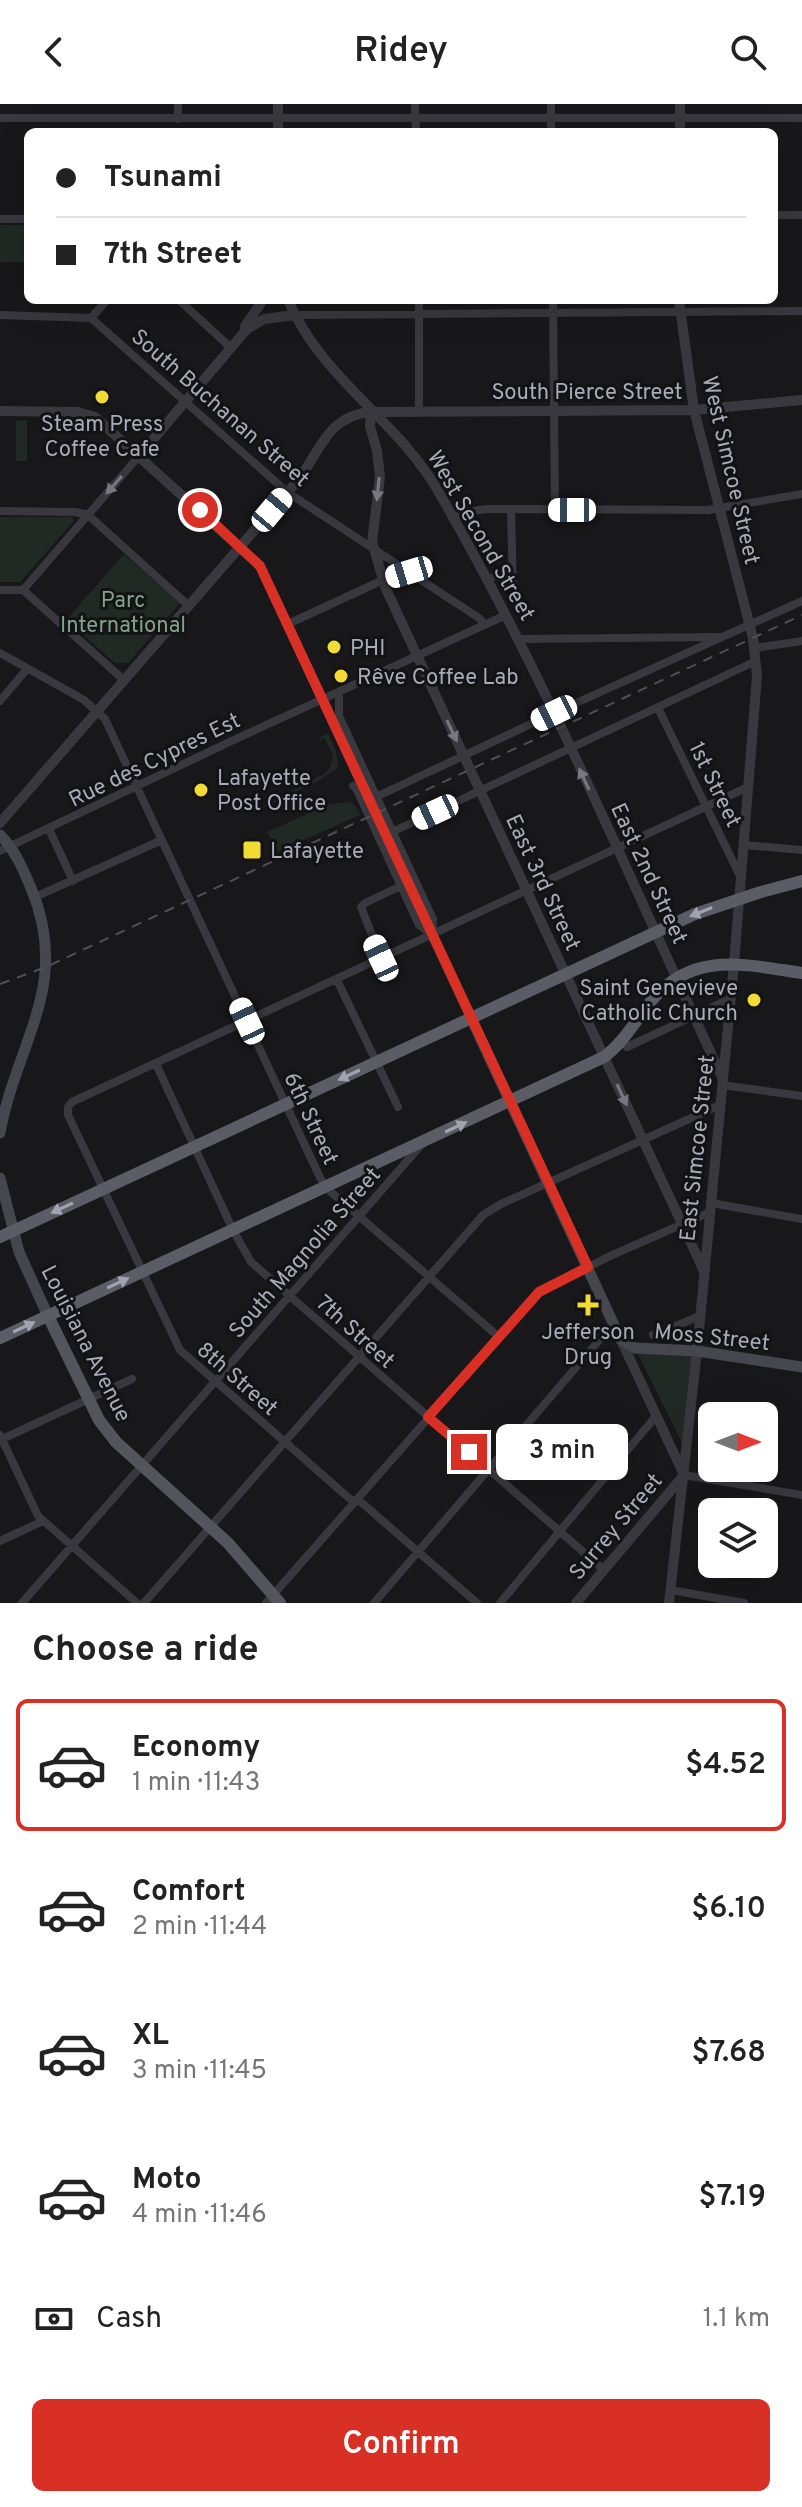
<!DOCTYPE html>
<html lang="en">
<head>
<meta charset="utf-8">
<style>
  body { margin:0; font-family:Overpass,sans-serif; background:#f6f6f6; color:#222; height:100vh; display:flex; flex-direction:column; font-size:30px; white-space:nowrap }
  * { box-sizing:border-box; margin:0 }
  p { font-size:26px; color:#767676 }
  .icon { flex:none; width:44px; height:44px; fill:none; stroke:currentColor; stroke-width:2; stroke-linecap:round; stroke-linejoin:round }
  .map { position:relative; height:1499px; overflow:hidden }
  .drawer { display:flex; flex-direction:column; background:#fff; flex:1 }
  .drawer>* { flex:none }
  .hud { position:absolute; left:24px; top:24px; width:754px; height:176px; border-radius:12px; box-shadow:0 8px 32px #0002; display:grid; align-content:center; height:176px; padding:0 32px; background:#fff }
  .needle { width:52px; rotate:90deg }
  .tools { position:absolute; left:698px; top:1298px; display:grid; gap:16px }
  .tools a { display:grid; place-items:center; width:80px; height:80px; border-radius:12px; background:#fff; box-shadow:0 8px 32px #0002; font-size:40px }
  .end { position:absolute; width:36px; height:36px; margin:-18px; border:10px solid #d93025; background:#fff; box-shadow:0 0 0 4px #fff }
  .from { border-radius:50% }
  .bubble { position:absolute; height:56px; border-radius:12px; background:#fff; box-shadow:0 8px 32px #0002; font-size:26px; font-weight:600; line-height:56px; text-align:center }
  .car { position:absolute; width:24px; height:48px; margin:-24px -12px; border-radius:10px; box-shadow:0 0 6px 2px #0007; background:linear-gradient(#fff 24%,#345 0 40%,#fff 0 76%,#345 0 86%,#fff 0) }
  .hud b { display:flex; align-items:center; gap:28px; height:76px; font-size:30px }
  .hud b+b { border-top:2px solid #e0e0e0 }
  .hud i { width:20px; height:20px; background:#222 }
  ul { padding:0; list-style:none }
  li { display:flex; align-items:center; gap:24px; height:132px; margin:0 16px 12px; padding:0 16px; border:4px solid transparent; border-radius:12px }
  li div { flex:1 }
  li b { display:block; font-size:30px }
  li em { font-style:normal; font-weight:600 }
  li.active { border-color:#d93025 }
  li>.icon { width:72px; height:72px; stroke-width:1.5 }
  h2 { padding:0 32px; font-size:36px; line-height:96px }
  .pay { display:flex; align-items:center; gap:20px; height:88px; padding:0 32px; font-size:30px }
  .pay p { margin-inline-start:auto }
  .primary-button { display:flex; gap:16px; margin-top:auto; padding:16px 32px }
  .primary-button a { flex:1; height:92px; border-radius:12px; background:#d93025; color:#fff; font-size:32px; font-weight:600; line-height:92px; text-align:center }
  header { display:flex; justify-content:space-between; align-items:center; height:104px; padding:0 32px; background:#fff; font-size:36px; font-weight:600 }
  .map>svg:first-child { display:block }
  .green { fill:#212924 }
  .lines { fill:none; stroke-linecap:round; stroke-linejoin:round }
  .minor { stroke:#39383e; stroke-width:8 }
  .tertiary { stroke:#39383e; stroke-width:10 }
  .secondary { stroke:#46464e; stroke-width:11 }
  .primary { stroke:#54545d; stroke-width:12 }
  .trunk { stroke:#5c5c66; stroke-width:12 }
  .rail { stroke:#4f4f57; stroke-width:2; stroke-dasharray:10 8; stroke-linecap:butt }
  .oneway { fill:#777782 }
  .oneway2 { fill:#a1a3b1 }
  .route { stroke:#d93025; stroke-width:10 }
  .poi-dot { fill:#f3db36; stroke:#131214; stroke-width:3 }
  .labels { text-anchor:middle; stroke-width:6; stroke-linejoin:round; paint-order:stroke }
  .street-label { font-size:22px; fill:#a9abb9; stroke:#131214 }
  .poi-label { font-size:22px; fill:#a9abb9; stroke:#131214; text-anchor:start }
  .park-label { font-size:22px; fill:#80a48a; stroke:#131214 }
</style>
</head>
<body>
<header><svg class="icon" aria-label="back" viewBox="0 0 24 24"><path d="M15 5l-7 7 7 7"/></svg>Ridey<svg class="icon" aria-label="search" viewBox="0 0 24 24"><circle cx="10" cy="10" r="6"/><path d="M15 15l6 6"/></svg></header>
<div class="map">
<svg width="802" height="1499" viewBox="0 0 802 1499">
  <rect width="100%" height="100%" fill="#181719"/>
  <path class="green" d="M0 121H28V158H0Z
    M27 316V357H16V317Z
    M0 413H72L74 417 20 478H0Z
    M124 450 180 499 128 559H115L66 516Z
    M328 629 336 647 338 664 320 676 244 713 324 670 330 664 333 652 325 635 322 634 320 638 319 635Z
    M350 698 355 701 360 711 277 748 267 728 329 700Z
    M638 1250H693L682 1339Z"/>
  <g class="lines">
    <path class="minor" d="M178 0V15
      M415 0 416 28
      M551 0V28
      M0 14H802
      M774 111H802
      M0 115H28
      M179 196 230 243
      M419 196V308
      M553 196 555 406
      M0 211 91 214 287 388 479 514 485 521
      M295 211 802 207
      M91 214 107 196
      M511 406 513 487
      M0 407 75 408 88 411 189 502
      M452 414 461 409 486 405 708 406 802 390
      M487 476 512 464
      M0 486H23L124 576
      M23 486 139 352
      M288 520 383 476 409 468
      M518 535 721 533
      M755 544 802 537
      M0 549 84 596 105 615 324 1082 499 1233
      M339 588V612L433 815 432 830
      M0 597 27 565
      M658 604 740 772
      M353 682 356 684 419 821 431 830
      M376 693 554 609 802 497
      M49 725 73 777
      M392 728 756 557
      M744 741 802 746
      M0 747 238 634 506 511
      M35 793 162 736
      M381 854 361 803 365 799 401 782
      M337 876 398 1003
      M627 943 730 895
      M156 960 233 1126 251 1158 604 1466
      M722 981 802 992
      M711 1099 802 1115
      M653 1231 700 1212
      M0 1331 38 1412 137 1499
      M0 1336 132 1275
      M684 1371 802 1391
      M0 1437 43 1417
      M671 1486 744 1499
      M22 1499 421 1041
      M144 1499 483 1111 501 1100 720 1001
      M266 1499 539 1188 610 1152 710 1108
      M374 1499 614 1219
      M477 1499 361 1398 350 1395 180 1246 68 1011V1003L72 998 748 683
      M500 1499 656 1312"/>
    <path class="tertiary" d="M278 28V0
      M680 28V0
      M288 196C322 275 395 314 437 385 546 573 630 776 722 973
      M245 222 263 196
      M0 307 78 308 95 313 260 462 471 914
      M371 308 370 322 377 347 380 373 372 438 386 485 704 1167
      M139 352 247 225 264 215 295 211
      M0 719 299 375C321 345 328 312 371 308L694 306 802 296
      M576 1499 684 1371 621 1236
      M669 1499 697 1247 734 860 757 572 753 534 694 306 679 196"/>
    <path class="secondary" d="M0 731C15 746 23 765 31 784 72 882 16 938 0 1029
      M471 914 621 1236 635 1244 697 1247 802 1263
      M0 1074 19 1148 48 1212"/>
    <path class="primary" d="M48 1212 99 1316 116 1338 228 1439 280 1499"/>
    <path class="trunk" d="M0 1133 695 810 761 788 802 777
      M0 1234 604 953C625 937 636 916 652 896 694 846 746 861 802 869"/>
    <path class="rail" d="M0 880 46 863 802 511"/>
  </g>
  <defs><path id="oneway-solid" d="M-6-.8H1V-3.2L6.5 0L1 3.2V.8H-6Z" transform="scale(2)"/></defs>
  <g class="oneway">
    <use href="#oneway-solid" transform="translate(114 381) rotate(131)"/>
    <use href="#oneway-solid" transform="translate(378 385) rotate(96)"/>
    <use href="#oneway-solid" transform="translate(452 627) rotate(65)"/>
    <use href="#oneway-solid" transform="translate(584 675) rotate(-115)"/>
    <use href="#oneway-solid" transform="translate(622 991) rotate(65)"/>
  </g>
  <g class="oneway2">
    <use href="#oneway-solid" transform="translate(701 808) rotate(158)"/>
    <use href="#oneway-solid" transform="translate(349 971) rotate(155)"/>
    <use href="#oneway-solid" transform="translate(456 1023) rotate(-25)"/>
    <use href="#oneway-solid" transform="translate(62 1104) rotate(155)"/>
    <use href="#oneway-solid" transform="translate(118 1179) rotate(-25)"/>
    <use href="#oneway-solid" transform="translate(24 1223) rotate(-25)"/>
  </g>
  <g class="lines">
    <path class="route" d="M200 406 260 462 588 1163 539 1188 428 1313 469 1348"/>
  </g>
  <g class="poi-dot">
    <circle cx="102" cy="293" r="8"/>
    <circle cx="334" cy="543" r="8"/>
    <circle cx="341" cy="572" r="8"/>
    <circle cx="201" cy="686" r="8"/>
    <rect x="242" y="736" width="20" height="20" rx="4"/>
    <circle cx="754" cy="896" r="8"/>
    <path d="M584 1189h8v8h8v8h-8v8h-8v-8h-8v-8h8z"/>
  </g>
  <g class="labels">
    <g class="street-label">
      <text x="587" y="295">South Pierce Street</text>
      <text transform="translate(221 303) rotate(41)" y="8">South Buchanan Street</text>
      <text transform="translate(732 366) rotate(77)" y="8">West Simcoe Street</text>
      <text transform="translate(482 431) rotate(60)" y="8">West Second Street</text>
      <text transform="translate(154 655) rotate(-26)" y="8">Rue des Cypres Est</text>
      <text transform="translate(716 680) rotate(64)" y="8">1st Street</text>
      <text transform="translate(650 769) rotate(65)" y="8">East 2nd Street</text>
      <text transform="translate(544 778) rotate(65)" y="8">East 3rd Street</text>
      <text transform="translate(312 1014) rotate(65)" y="8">6th Street</text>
      <text transform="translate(696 1044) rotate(-84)" y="8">East Simcoe Street</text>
      <text transform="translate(304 1148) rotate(-49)" y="8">South Magnolia Street</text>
      <text transform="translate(356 1227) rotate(42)" y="8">7th Street</text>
      <text transform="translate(712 1232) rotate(6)" y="8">Moss Street</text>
      <text transform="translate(87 1239) rotate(63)" y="8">Louisiana Avenue</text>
      <text transform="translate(238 1274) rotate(41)" y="8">8th Street</text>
      <text transform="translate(615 1422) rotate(-50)" y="8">Surrey Street</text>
    </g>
    <g class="poi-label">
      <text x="102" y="327" text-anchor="middle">Steam Press<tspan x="102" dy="25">Coffee Cafe</tspan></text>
      <text x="350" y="551">PHI</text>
      <text x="357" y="580">Rêve Coffee Lab</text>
      <text x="217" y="681">Lafayette<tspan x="217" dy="25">Post Office</tspan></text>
      <text x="270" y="754">Lafayette</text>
      <text x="738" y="891" text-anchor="end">Saint Genevieve<tspan x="738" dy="25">Catholic Church</tspan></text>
      <text x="588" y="1235" text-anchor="middle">Jefferson<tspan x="588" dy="25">Drug</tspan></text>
    </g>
    <g class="park-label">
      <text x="123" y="503">Parc<tspan x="123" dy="25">International</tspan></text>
    </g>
  </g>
</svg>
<div class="tools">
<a><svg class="needle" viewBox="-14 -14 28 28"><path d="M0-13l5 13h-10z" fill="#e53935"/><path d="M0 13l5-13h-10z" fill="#767676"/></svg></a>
<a><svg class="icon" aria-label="layers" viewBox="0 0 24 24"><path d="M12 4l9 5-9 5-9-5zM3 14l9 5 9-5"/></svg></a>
</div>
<i class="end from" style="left:200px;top:406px"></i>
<i class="end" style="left:469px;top:1348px"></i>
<div class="bubble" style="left:496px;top:1320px;width:132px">3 min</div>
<i class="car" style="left:272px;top:406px;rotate:40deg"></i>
<i class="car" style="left:572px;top:406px;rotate:270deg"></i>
<i class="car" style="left:409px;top:468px;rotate:253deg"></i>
<i class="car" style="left:554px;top:609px;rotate:244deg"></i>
<i class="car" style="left:435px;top:708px;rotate:245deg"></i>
<i class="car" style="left:381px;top:854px;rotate:335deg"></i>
<i class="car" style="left:247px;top:917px;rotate:335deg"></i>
<div class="hud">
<b><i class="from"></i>Tsunami</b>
<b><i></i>7th Street</b>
</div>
</div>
<section class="drawer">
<h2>Choose a ride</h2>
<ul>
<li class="active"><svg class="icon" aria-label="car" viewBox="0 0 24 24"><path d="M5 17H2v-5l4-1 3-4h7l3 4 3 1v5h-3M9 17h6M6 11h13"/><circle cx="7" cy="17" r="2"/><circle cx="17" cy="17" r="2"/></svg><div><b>Economy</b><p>1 min · 11:43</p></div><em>$4.52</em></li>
<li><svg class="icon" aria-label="car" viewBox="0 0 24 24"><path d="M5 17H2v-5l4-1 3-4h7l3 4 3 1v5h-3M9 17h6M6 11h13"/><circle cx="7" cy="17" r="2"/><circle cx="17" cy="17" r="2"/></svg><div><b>Comfort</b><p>2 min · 11:44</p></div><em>$6.10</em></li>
<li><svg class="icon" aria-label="car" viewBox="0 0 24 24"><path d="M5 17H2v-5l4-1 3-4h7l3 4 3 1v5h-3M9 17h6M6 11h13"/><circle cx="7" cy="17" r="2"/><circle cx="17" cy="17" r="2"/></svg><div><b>XL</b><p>3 min · 11:45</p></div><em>$7.68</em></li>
<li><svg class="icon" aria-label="car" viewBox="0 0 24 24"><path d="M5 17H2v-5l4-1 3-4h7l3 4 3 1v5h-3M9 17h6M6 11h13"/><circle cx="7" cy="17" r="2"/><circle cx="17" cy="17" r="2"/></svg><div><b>Moto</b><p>4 min · 11:46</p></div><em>$7.19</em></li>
</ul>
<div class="pay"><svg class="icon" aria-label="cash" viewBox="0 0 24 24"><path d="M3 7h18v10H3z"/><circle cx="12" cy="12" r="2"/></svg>Cash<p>1.1 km</p></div>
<div class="primary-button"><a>Confirm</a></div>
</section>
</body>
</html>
